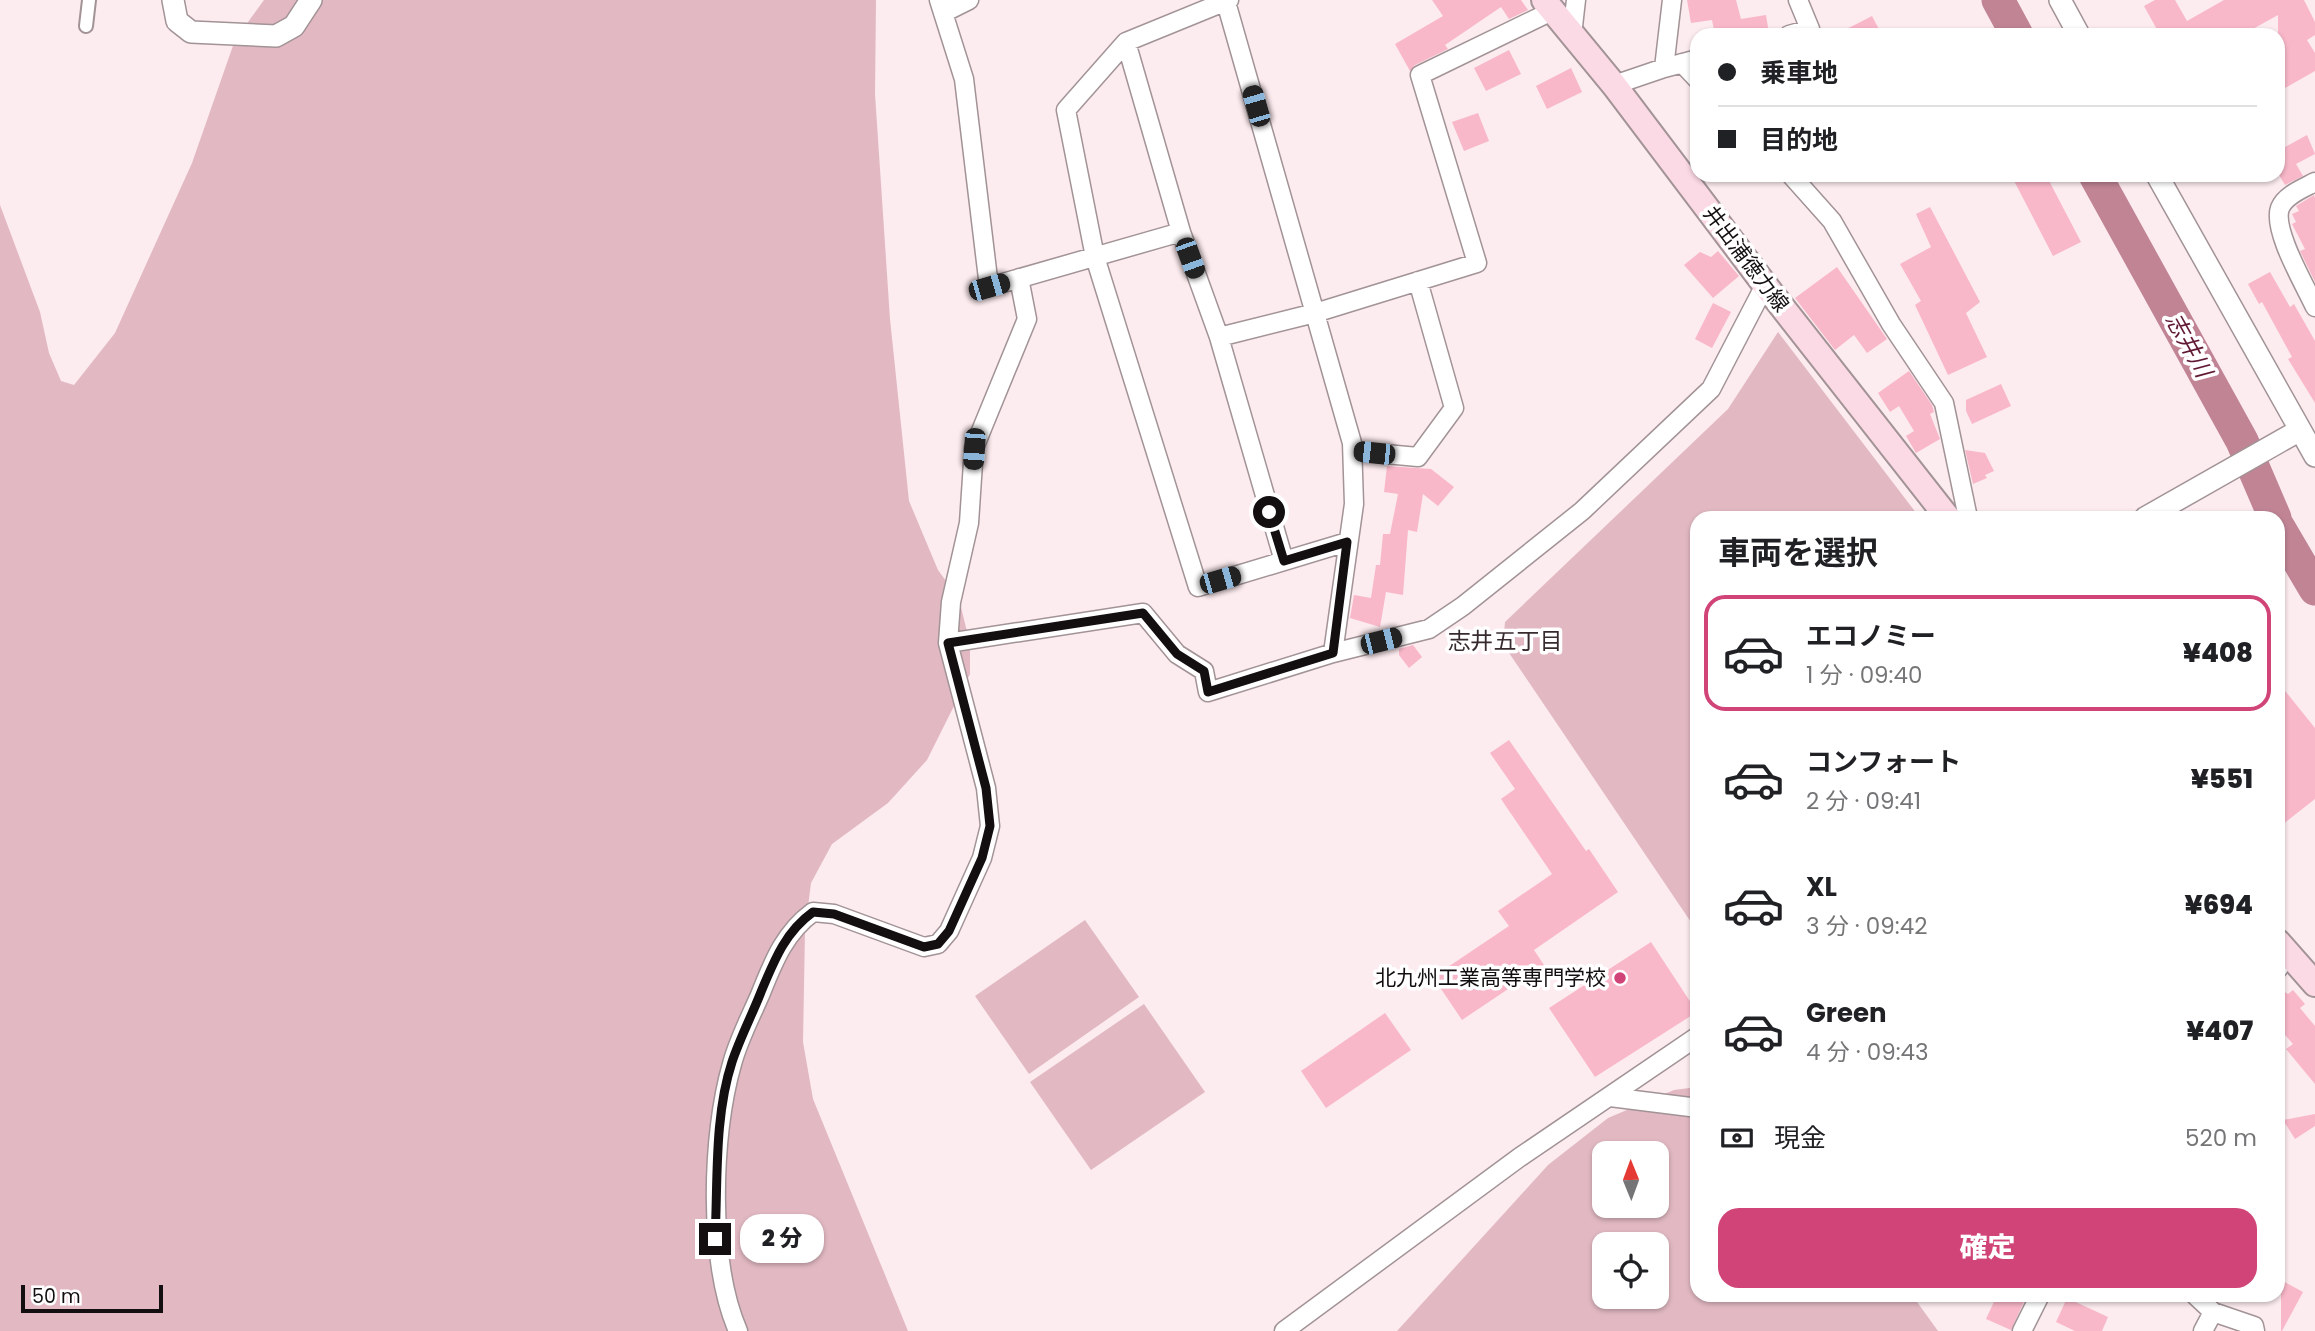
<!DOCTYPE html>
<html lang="ja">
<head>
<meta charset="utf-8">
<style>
  body { margin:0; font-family:Poppins,"Noto Sans JP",sans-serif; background:#f2f2f2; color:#202124; height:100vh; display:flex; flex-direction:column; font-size:26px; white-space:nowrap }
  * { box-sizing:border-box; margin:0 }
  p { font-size:23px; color:#757577 }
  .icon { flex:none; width:38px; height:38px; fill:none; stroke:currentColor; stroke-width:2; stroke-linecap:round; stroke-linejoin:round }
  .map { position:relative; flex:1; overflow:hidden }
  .drawer { position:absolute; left:1690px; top:511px; width:595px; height:791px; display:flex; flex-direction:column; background:#fff; border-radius:21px; box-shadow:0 2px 5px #0004 }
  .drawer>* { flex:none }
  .top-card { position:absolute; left:1690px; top:28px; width:595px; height:154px; border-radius:21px; box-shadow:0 2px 5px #0004; display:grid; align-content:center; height:154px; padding:0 28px; background:#fff }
  .needle { width:46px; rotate:359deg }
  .buttons { position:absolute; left:1592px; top:1141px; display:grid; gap:14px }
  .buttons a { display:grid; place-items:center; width:77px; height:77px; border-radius:14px; background:#fff; box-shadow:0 2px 5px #0004; font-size:35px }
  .scale { position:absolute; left:21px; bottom:18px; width:142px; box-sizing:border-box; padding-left:7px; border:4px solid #130e10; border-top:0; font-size:19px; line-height:24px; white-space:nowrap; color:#130e10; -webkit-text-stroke:5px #fff; paint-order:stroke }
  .end { position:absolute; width:32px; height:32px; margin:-16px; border:9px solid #130e10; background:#fff; box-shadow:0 0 0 4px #fff }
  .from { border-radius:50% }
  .bubble { position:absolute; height:49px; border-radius:21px; background:#fff; box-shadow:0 2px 5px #0004; font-size:23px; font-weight:800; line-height:49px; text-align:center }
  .car { position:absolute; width:21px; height:42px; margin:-21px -10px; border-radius:9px; box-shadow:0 0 5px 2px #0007; background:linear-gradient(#222 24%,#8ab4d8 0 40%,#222 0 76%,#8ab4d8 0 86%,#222 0) }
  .top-card b { display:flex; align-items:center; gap:24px; height:66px; font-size:26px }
  .top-card b+b { border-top:2px solid #e0e0e0 }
  .top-card i { width:18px; height:18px; background:#202124 }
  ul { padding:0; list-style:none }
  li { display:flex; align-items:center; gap:21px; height:116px; margin:0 14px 10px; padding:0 14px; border:4px solid transparent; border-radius:21px }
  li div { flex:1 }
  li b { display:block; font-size:26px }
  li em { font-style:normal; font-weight:800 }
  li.selected { border-color:#d04478 }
  li>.icon { width:63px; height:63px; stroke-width:1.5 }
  h2 { padding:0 28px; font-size:32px; line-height:84px }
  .pay { display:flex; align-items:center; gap:18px; height:77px; padding:0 28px; font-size:26px }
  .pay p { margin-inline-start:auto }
  .primary-button { display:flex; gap:14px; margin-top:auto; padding:14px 28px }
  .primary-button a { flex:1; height:80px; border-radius:21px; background:#d04478; color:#fff; font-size:28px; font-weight:800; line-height:80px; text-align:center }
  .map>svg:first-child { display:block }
  .green { fill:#e2b9c3; fill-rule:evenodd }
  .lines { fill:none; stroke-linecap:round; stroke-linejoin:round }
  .river { stroke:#c08495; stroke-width:33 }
  .building { fill:#f9b8c9 }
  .pedestrian-casing { stroke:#a29396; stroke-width:16 }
  .minor-casing { stroke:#a29396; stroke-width:21 }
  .tertiary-casing { stroke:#a29396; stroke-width:24 }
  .secondary-casing { stroke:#a29396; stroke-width:28 }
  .pedestrian { stroke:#fff; stroke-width:12 }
  .minor { stroke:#fff; stroke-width:18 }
  .tertiary { stroke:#fff; stroke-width:21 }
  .secondary { stroke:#fcdae5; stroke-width:24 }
  .route { stroke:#130e10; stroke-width:9 }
  .poi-dot { fill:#d04478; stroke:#fff; stroke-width:2.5 }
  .labels { text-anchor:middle; stroke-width:7; stroke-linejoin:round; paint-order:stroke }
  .street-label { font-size:21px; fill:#130e10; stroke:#fff }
  .poi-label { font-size:21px; fill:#130e10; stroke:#fff; text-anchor:end }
  .water-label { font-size:23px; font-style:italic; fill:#601833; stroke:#fff }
  .neighbourhood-label { font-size:23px; fill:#372b2e; stroke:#fff }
</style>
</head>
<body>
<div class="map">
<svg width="2315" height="1331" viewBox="0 0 2315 1331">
  <rect width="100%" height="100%" fill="#fcebef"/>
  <path class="green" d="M264 0H876L875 94 890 319 909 501 938 570 959 599 970 644V674L927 760 888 803 832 844 811 883 805 930 803 1042 813 1099 908 1331H0V205L40 312 49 353 61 381 74 385 115 333 192 163 235 40Z
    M1778 332 1920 518H1698L1697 931 1503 644 1505 622 1728 409Z
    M1085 920 1139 997 1029 1074 975 996Z
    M1144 1004 1205 1092 1091 1170 1030 1082Z
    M1697 1087 1698 1295H1912L1938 1331H1397L1548 1165 1608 1118 1674 1090ZM1605 1153H1657V1206H1605ZM1605 1244H1657V1297H1605Z"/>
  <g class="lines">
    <path class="river" d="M1998 0 2017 35
      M2095 175 2242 441 2275 518
      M2278 526 2315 589"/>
  </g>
  <path class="building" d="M1432 0H1521L1528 10 1509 19 1501 7 1445 45 1448 49 1415 65 1410 71 1395 44 1443 16Z
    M1687 0H1736L1741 19 1766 15 1769 33 1715 35 1712 20 1691 23Z
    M2155 0H2175L2187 21 2224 0H2304L2315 22V35L2307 40 2315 53V71L2278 92V15L2242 35H2160L2144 6Z
    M1872 16 1882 35H1835Z
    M1509 50 1521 74 1486 91 1474 68Z
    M1571 68 1582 92 1547 109 1536 86Z
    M1478 113 1489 141 1464 151 1452 122Z
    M2307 135 2315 154 2296 164 2303 176 2285 185 2278 173V151Z
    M2011 175H2046L2081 242 2053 256Z
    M2314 195 2315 198V282L2300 251 2305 249 2292 224 2296 222 2292 214 2299 211 2296 206Z
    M1930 207 1980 302 1966 313 1987 357 1948 375 1915 305 1921 301 1900 264 1931 247 1916 214Z
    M1718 251 1739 276 1713 298 1684 265 1700 252 1711 257Z
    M1837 267 1887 339 1867 353 1854 335 1835 350 1795 298Z
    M2270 272 2290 307 2294 304 2315 341V403L2288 359 2292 357 2262 302 2259 304 2248 284Z
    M1713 303 1731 312 1712 348 1695 339Z
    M1909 371 1932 405 1934 412 1930 414 1940 439 1916 453 1906 436 1914 431 1899 406 1890 412 1878 393Z
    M2001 384 2011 406 1972 424 1966 411V400Z
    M1965 450 1985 453 1994 471 1985 475 1987 478 1973 484Z
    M1387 466 1431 469 1454 487 1438 506 1423 494 1417 532 1408 530 1403 595 1386 592 1380 627 1350 618 1354 595 1371 598 1376 565H1380L1383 534H1390L1398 494 1384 492Z
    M1413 645 1422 657 1409 668 1399 655V649Z
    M2278 682 2315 728V799L2278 828Z
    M1509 740 1586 851 1589 849 1618 892 1534 950 1544 965 1462 1020 1433 977 1509 926 1498 911 1552 874 1501 799 1515 789 1490 753Z
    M1651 942 1697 1012 1595 1077 1549 1008Z
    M2278 988 2288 994 2293 990 2305 1004 2300 1008 2315 1026V1084L2286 1049 2293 1044 2278 1027Z
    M1385 1013 1411 1050 1326 1108 1301 1071Z
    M2315 1114V1126L2295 1139 2283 1120Z
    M2281 1280 2303 1292 2282 1331H2281Z
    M1997 1295H2027L2011 1330 1986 1319Z
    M2067 1298 2108 1317 2102 1331H2075L2056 1322Z"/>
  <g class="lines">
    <defs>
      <path id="pedestrian" d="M86 26 89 0"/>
      <path id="minor" d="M939 0 964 79 989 287 1181 232
        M1229 0 1126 42 1066 110 1095 257 1198 587 1347 542
        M1226 2 1352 443 1354 504 1333 653
        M943 13 969 0
        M1572 35 1576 0
        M1789 35 1810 29 1798 0
        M1126 42 1181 232 1219 337 1284 561
        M1682 63 1698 80
        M1664 68 1698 59
        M1614 85 1664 68 1672 0
        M1791 175 1832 221 1891 324 1944 403 1968 518
        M2315 182C2304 188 2285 195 2280 208 2272 230 2305 285 2315 307
        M1219 337 1315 313 1477 263 1420 75 1552 11
        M1353 451 1418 457 1454 408 1418 281
        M948 643 1143 613 1177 654 1204 671 1208 692 1333 653 1429 629 1463 606 1582 511 1711 389 1765 285
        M2278 969 2288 952
        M1610 1097 1698 1108
        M2195 1295 2213 1312 2254 1326 2255 1331
        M738 1331C708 1262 711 1136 732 1064 738 1041 750 1018 760 995 773 963 784 933 813 912L834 914 924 947 938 944 949 931 982 858 990 826 986 788 948 643 951 602 969 523 974 448 1027 319 1019 278
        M1284 1331 1520 1157 1698 1036
        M2022 1331 2040 1295
        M2203 1331 2213 1312"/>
      <path id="tertiary" d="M173 0 177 21 191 32 276 36 294 26 311 0
        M2060 0 2079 35
        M2157 175 2315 456
        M2145 518 2300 430"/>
      <path id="secondary" d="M1544 0 1614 85 1765 285 1948 518
        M2278 942 2315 984"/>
    </defs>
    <use href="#pedestrian" class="pedestrian-casing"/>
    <use href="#minor" class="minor-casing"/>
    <use href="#tertiary" class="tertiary-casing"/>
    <use href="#secondary" class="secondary-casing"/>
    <use href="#pedestrian" class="pedestrian"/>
    <use href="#minor" class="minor"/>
    <use href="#tertiary" class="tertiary"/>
    <use href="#secondary" class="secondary"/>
  </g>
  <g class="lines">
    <path class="route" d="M715 1239C718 1181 714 1117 732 1062 740 1038 752 1015 761 992 774 961 785 932 813 912L834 914 924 947 938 944 949 931 982 858 990 826 986 788 948 643 1143 613 1177 654 1204 671 1208 692 1333 653 1347 542 1284 561 1269 512"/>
  </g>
  <circle class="poi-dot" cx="1620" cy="978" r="7"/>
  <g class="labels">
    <g class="street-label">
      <text transform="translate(1746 259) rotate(53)" y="7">井出浦徳力線</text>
    </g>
    <g class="poi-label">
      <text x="1606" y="985">北九州工業高等専門学校</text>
    </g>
    <g class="water-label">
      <text transform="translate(2189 345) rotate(61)" y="8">志井川</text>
    </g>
    <g class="neighbourhood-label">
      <text x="1505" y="649">志井五丁目</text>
    </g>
  </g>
</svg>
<div class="buttons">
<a><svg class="needle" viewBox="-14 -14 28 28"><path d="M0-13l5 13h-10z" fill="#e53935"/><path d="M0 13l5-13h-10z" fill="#757577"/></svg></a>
<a><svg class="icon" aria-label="locate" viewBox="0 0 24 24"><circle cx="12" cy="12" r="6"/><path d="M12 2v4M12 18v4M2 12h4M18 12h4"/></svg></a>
</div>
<div class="scale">50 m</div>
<i class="end from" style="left:1269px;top:512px"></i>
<i class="end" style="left:715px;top:1239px"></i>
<div class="bubble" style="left:740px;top:1214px;width:84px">2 分</div>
<i class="car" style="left:1256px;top:106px;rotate:344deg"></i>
<i class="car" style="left:1190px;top:258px;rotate:160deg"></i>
<i class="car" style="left:989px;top:287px;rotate:74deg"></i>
<i class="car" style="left:974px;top:449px;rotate:184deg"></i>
<i class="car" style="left:1374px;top:453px;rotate:276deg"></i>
<i class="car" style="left:1220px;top:580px;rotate:74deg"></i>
<i class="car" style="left:1381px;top:641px;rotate:76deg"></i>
<div class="top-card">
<b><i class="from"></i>乗車地</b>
<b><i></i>目的地</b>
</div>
<section class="drawer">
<h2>車両を選択</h2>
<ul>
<li class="selected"><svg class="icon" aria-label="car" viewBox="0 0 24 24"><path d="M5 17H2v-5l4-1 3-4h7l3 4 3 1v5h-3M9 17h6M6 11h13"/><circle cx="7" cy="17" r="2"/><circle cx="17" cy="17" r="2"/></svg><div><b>エコノミー</b><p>1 分 · 09:40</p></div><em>¥408</em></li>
<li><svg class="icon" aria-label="car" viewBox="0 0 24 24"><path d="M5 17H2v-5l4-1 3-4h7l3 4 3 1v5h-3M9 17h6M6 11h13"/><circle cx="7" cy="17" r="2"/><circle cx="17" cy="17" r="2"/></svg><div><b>コンフォート</b><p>2 分 · 09:41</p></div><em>¥551</em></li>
<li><svg class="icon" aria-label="car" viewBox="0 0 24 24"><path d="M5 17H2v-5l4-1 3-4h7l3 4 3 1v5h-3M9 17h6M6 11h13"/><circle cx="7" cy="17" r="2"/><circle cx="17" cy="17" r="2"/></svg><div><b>XL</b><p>3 分 · 09:42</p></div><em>¥694</em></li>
<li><svg class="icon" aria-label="car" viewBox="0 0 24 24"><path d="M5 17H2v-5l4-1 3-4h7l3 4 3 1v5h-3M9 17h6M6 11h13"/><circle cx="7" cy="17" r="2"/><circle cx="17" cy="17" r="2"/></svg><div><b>Green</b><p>4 分 · 09:43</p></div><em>¥407</em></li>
</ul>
<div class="pay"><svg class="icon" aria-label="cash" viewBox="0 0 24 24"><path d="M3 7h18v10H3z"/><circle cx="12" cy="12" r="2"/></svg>現金<p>520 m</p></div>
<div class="primary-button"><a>確定</a></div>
</section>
</div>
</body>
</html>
